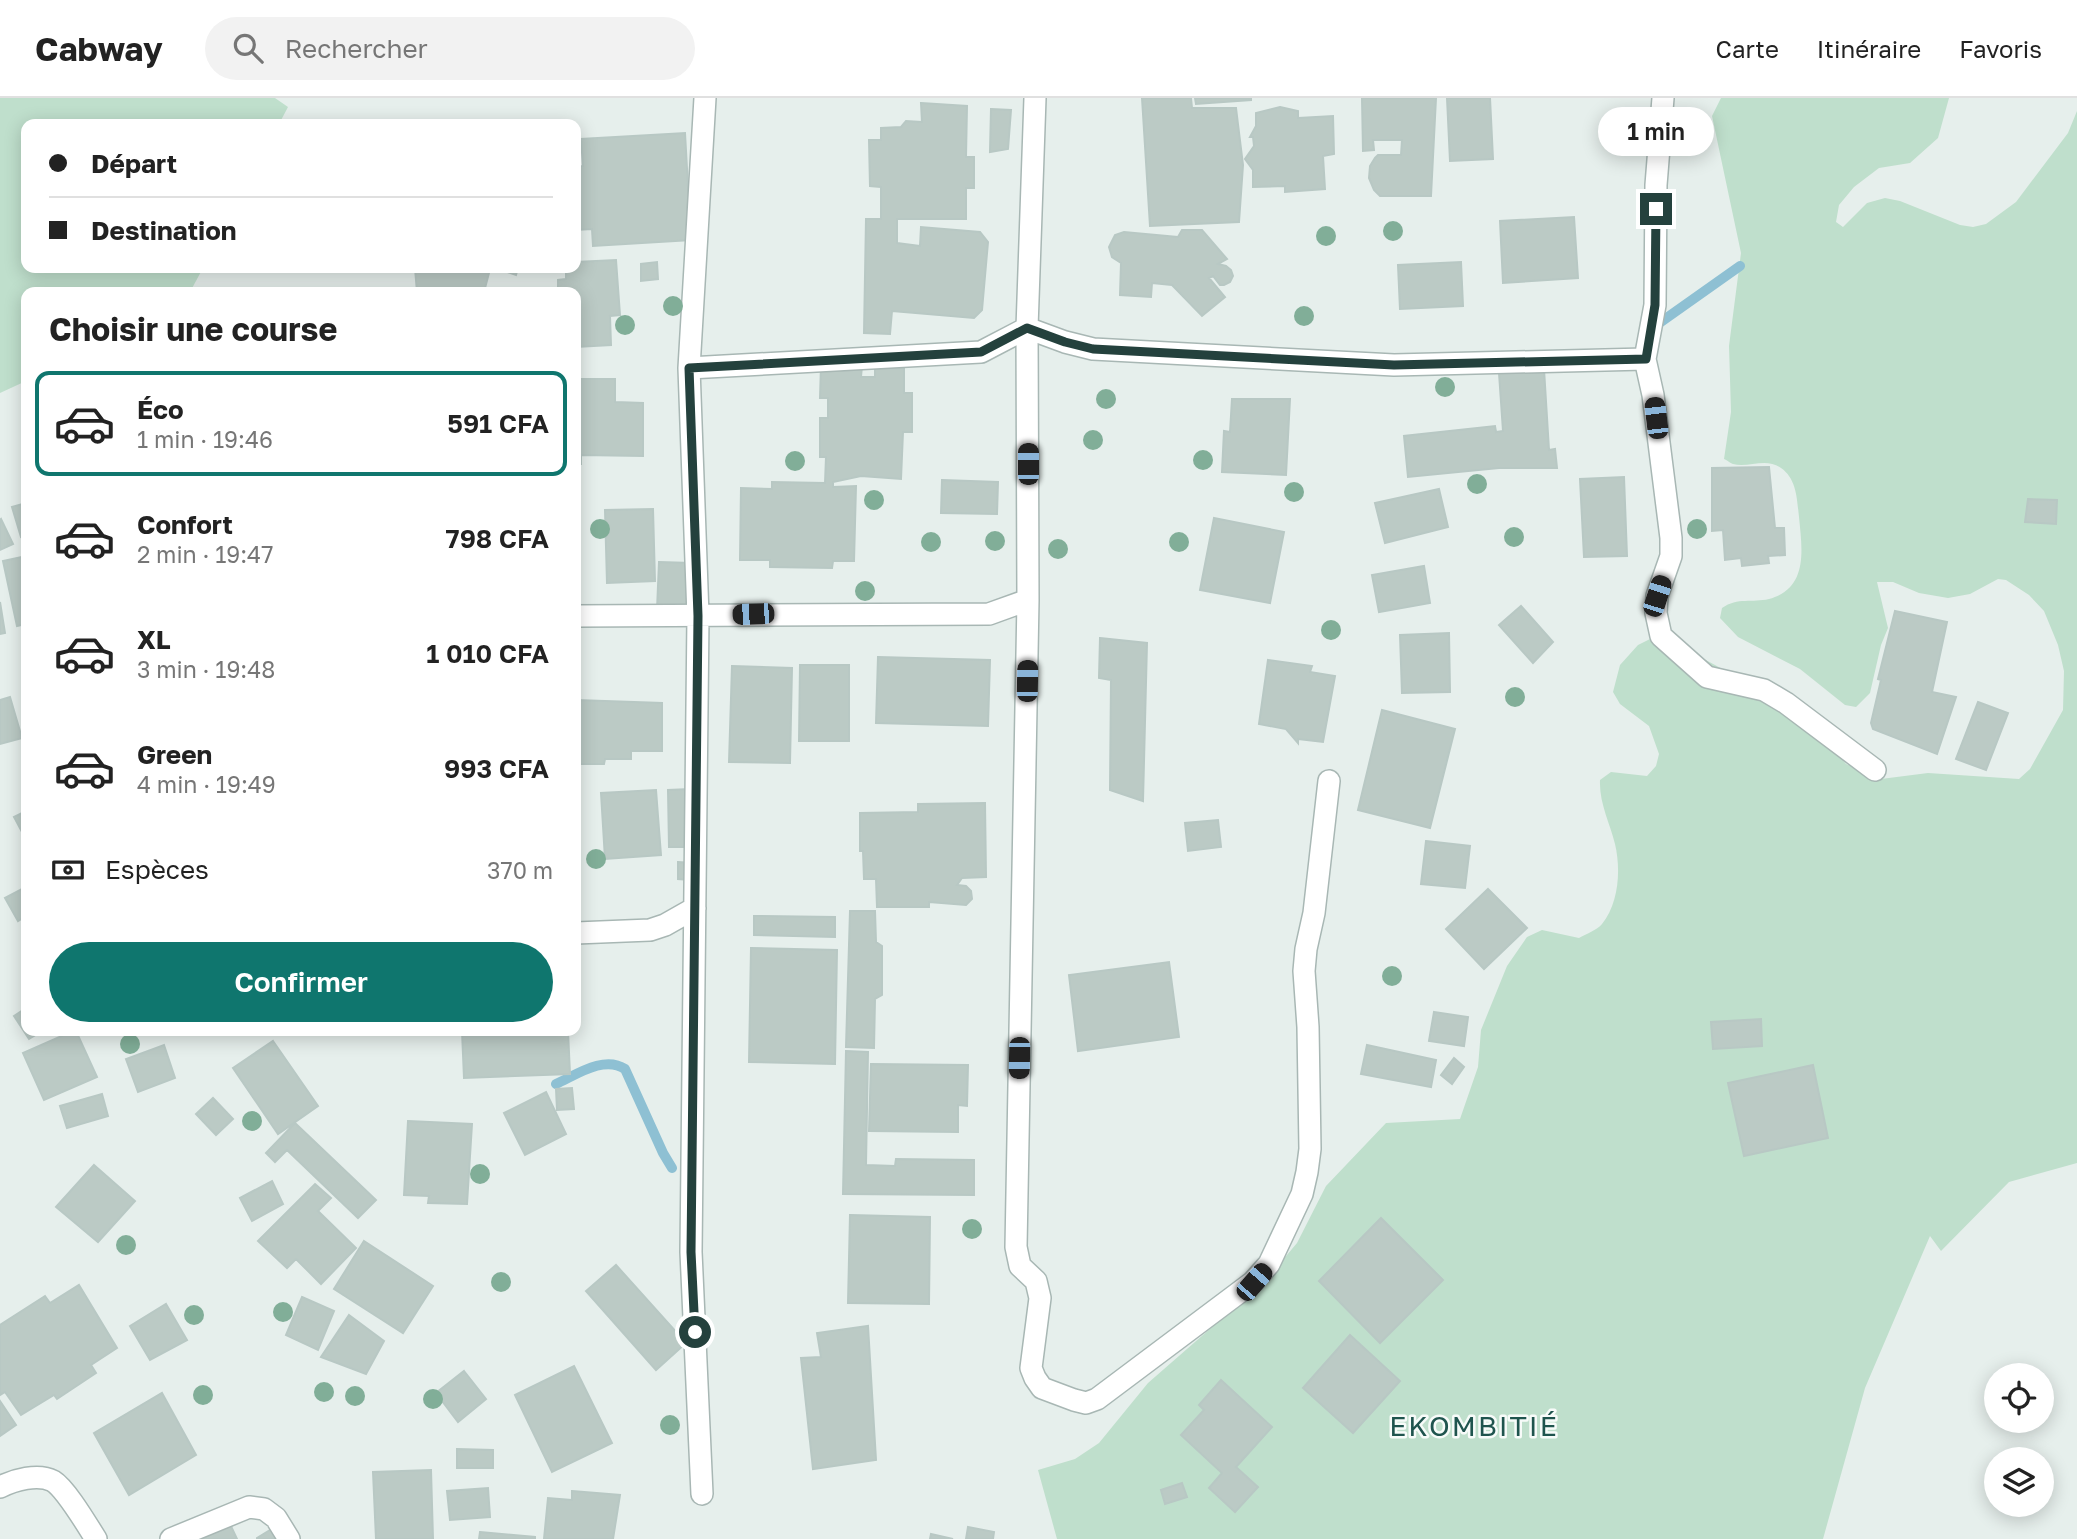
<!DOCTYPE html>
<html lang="fr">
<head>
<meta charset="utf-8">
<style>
  body { margin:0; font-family:"Golos Text",sans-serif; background:#f2f2f2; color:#222; height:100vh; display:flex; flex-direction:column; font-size:26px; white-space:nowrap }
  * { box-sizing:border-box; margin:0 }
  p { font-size:23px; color:#767676 }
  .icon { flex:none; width:38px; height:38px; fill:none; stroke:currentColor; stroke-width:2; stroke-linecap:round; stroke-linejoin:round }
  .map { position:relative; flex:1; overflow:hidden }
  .details { position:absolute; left:21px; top:189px; width:560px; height:749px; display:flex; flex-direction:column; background:#fff; border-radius:14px; box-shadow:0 4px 18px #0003 }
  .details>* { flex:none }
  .top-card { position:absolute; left:21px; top:21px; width:560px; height:154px; border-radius:14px; box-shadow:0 4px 18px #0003; display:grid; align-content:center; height:154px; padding:0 28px; background:#fff }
  .fabs { position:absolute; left:1984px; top:1265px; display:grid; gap:14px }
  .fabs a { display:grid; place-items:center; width:70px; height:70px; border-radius:50%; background:#fff; box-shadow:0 4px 18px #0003; font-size:35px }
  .end { position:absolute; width:32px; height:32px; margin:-16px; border:9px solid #24413d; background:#fff; box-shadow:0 0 0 4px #fff }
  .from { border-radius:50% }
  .bubble { position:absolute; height:49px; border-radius:24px; background:#fff; box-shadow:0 4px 18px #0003; font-size:23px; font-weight:600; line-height:49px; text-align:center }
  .car { position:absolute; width:21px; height:42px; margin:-21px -10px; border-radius:9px; box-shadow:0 0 5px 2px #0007; background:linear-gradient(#222 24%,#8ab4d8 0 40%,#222 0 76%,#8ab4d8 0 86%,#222 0) }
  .top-card b { display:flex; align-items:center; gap:24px; height:66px; font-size:26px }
  .top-card b+b { border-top:2px solid #e0e0e0 }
  .top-card i { width:18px; height:18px; background:#222 }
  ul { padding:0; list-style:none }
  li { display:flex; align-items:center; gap:21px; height:105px; margin:0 14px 10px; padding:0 14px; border:4px solid transparent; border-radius:14px }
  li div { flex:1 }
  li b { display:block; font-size:26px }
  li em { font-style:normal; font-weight:600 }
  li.selected { border-color:#0f766e }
  li>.icon { width:63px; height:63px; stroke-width:1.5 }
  h2 { padding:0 28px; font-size:32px; line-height:84px }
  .pay { display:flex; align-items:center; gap:18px; height:77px; padding:0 28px; font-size:26px }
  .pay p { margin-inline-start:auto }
  .button { display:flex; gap:14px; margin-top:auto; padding:14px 28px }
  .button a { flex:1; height:80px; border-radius:42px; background:#0f766e; color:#fff; font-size:28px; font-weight:600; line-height:80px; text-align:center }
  header { display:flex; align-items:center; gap:42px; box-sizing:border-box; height:98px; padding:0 35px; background:#fff; border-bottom:2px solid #e0e0e0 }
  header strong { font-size:33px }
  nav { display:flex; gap:38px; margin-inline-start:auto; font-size:24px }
  .search { width:490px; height:63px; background:#f2f2f2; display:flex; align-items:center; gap:18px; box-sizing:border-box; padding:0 24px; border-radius:38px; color:#767676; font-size:26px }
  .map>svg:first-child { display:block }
  .green { fill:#bfdfcc }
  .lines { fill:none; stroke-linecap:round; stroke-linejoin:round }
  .stream { stroke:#8ec0d3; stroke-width:10 }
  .building { fill:#bbcac5; stroke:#b8c8c4; stroke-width:2 }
  .street-casing { stroke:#a8b7b4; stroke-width:24 }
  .street { stroke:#fff; stroke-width:21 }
  .tree { fill:#81ae98 }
  .route { stroke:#24413d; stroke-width:9 }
  .labels { text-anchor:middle; stroke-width:5; stroke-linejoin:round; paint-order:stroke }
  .quarter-label { font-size:28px; letter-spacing:2px; fill:#1f544e; stroke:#f7fbf9 }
</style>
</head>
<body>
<header>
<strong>Cabway</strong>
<div class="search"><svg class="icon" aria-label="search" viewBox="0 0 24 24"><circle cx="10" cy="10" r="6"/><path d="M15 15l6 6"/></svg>Rechercher</div>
<nav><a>Carte</a><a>Itinéraire</a><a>Favoris</a></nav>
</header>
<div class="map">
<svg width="2077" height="1441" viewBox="0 0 2077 1441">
  <rect width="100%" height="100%" fill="#e6efec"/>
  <path class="green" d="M0 0H275L288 9 279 26H26V170H203L190 194H26V283L0 295Z
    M1721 0H1949L1938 40 1910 65 1879 70 1854 89 1839 107 1836 124 1843 129 1867 105 1885 100 1900 103 1960 127 1973 129 1986 126 2016 104 2068 35 2077 13V1065L2009 1084 1941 1153 1930 1138 1865 1290 1823 1441H1057L1038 1372 1075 1361 1099 1345 1148 1285 1266 1182 1297 1145 1326 1088 1386 1025 1460 1021 1478 969 1481 932 1507 868 1527 839 1542 832 1579 840C1586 836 1597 832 1602 826 1619 805 1621 771 1615 746 1610 725 1599 705 1600 682L1611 674 1647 678 1656 668 1659 656 1649 628 1620 606 1613 594 1620 567 1638 547 1652 540 1667 541 1726 573 1790 600 1846 666 1881 681 1928 675 2019 681 2030 671 2063 612 2064 573 2058 547 2044 513 2029 497 2006 482 1998 481 1970 496 1948 500 1919 495 1893 484H1877L1888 530 1881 547 1870 595 1856 609 1845 607 1800 571 1738 539 1720 520 1722 510C1738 499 1752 505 1769 501 1809 490 1802 451 1799 419 1797 402 1797 381 1781 370 1766 359 1749 370 1733 366 1732 366 1725 361 1724 361L1731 314 1729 248 1741 155 1712 18Z"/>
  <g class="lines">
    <path class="stream" d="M1653 227 1658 226 1740 168
      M556 986C576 977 604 957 625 971L663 1055 672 1070"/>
  </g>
  <path class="building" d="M1142 0H1191L1192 10H1236L1243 67 1239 124 1150 128Z
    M1195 0H1251V2L1196 6Z
    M1362 0H1436L1431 98H1380L1374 92 1369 80 1370 68 1375 60 1378 57H1401L1402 42H1373L1374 52 1363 53Z
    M1447 0H1490L1493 61 1450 63Z
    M921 5 967 8 966 59H974V90H966V121H897V145L920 148 921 129 980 134 988 144 982 212 974 220 892 213 890 236 864 235 866 121H881V89L870 88 869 42H881V30L901 29 906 23 922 24Z
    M1280 9 1298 13V20L1333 18 1334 56 1323 58 1325 91 1285 94V88L1253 89V72L1245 61 1254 48 1253 39H1250L1256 28V15Z
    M991 11 1011 12 1008 51 990 54Z
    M685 35 691 142 593 148 592 131 576 132V69L583 68 581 41Z
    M1574 119 1578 180 1503 185 1500 123Z
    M1182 132H1202L1227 161 1218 166 1226 168 1231 172 1233 178 1230 184 1224 187H1220L1213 178 1209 180 1225 199 1202 218 1172 187 1152 185 1151 199 1120 197 1121 165 1112 159 1109 149 1115 137 1124 134 1178 139Z
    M616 162 620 217 610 218 611 247 576 249V194H558V182L566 181V170H576V164Z
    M657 164 658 181 641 183V166Z
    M1461 164 1463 208 1400 211 1398 167Z
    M415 170H485L490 171 484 194H417Z
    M496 170H518L516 177Z
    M875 265H904V295H912V334H903L901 381 861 378 833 384V389L856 388 854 463H833L832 470 770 469V462H740L741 390 772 391V384L825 385 826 359H820V320H828V300H820L821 267 862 268 861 279H875Z
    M1544 271 1549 352 1555 351 1557 370H1499L1408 379 1404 338 1495 328 1496 334 1503 333 1499 275Z
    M576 281H615V304L643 305V358L581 357V366H576Z
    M1232 301H1290L1286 377 1222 374 1224 333 1230 334Z
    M1769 369 1775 430H1784L1785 457 1768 458 1769 465 1742 468 1741 460 1725 462 1723 432 1712 433V370Z
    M1624 379 1627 458 1584 459 1580 381Z
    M942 382 998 384 997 416 941 415Z
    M1439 391 1448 429 1385 445 1375 405Z
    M2028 401 2057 402 2056 426 2025 424Z
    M26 405V438L21 439 12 409Z
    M653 411 655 483 607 485 605 412Z
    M1214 420 1284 434 1270 505 1200 492Z
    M1 421 13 446 0 452V422Z
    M22 459 26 477V526L17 528 3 463Z
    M659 464 691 465 689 513 657 512Z
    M1424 468 1430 505 1379 514 1372 477Z
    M0 504 5 535 0 536Z
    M1521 508 1553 544 1533 565 1499 527Z
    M1895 513 1947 524 1932 594 1956 599 1937 656 1873 631 1871 625 1881 582 1878 581Z
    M1449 535 1450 594 1402 595 1400 537Z
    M1100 540 1147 545 1143 703 1110 692 1111 582 1099 580Z
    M878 559 990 562 988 628 876 625Z
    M1268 562 1312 568 1310 574 1335 578 1323 644 1298 641V645L1286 631 1259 626Z
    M800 567H849V643H799Z
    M732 568 792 570 790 665 729 664Z
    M10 599 22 640 0 646V602Z
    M576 602 662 605V653H631V661H605L604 666H576Z
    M1978 604 2008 615 1986 672 1956 661Z
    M1382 612 1455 631 1430 730 1358 712Z
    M690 691 691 749H669L668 692Z
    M656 692 661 757 605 761 601 695Z
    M985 705 986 779 962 780 957 787 966 788 971 793 972 801 966 807 929 804V809H877L876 781H864L863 753H860V715L918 714V706Z
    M26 713V732L22 734 14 719Z
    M1218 722 1221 749 1188 753 1185 725Z
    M1426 743 1470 748 1465 790 1421 786Z
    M678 764 691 765 690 782 678 781Z
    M26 789V818L18 823 5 800Z
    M1488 791 1527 830 1484 871 1446 831Z
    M850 813H875L876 844 882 848V897L875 901 874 950 846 949Z
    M754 818 835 819V839L754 837Z
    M751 850 837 852 835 966 749 964Z
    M1169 864 1179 939 1078 953 1069 877Z
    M26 910V933H42L29 941 14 918Z
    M1434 914 1468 919 1464 948 1429 943Z
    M1761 921 1762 948 1713 951 1711 924Z
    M73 933H76L97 979 44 1002 23 955Z
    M462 933H568L570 976 464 980Z
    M273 943 318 1008 278 1036 233 970Z
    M164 947 175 980 138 994 126 961Z
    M1367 947 1436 962 1431 989 1361 976Z
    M846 953 868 954 866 1067 895 1068 896 1061 974 1062V1097L843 1096Z
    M1454 960 1464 969 1452 986 1441 977Z
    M871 966 968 967 967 1008 958 1007V1034L869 1033Z
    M1813 967 1828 1040 1744 1058 1728 985Z
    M572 990 574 1011 557 1012 556 991Z
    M546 994 566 1036 525 1057 504 1015Z
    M102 996 108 1018 67 1030 60 1008Z
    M213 1000 233 1021 216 1037 196 1016Z
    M408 1023 472 1026 467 1106 428 1105 429 1098 404 1097Z
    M295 1025 376 1102 358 1120 287 1052 275 1064 266 1055Z
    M94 1067 135 1103 98 1144 56 1109Z
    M272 1083 283 1106 252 1123 240 1100Z
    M315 1086 331 1100 318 1113 356 1150 321 1186 296 1161 287 1170 258 1143Z
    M850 1117 930 1119 929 1206 848 1205Z
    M1381 1120 1443 1182 1380 1245 1319 1183Z
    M364 1143 433 1188 403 1235 334 1191Z
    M616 1167 686 1245 656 1272 586 1193Z
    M79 1187 117 1250 91 1267 96 1275 57 1301 54 1297 21 1317 5 1294 0 1297V1227L45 1198 50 1205Z
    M302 1199 334 1213 318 1252 286 1237Z
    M166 1206 187 1242 150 1262 130 1228Z
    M349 1217 384 1243 366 1276 321 1259Z
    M868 1228 876 1362 813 1371 801 1260 821 1259 817 1235Z
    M1350 1237 1400 1283 1353 1335 1303 1290Z
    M574 1268 612 1345 552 1374 515 1297Z
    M464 1273 486 1301 458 1324 436 1295Z
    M1221 1282 1272 1329 1236 1369 1258 1389 1235 1414 1209 1390 1222 1375 1181 1337 1204 1312 1199 1307Z
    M162 1295 196 1357 129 1397 94 1335Z
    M0 1303 16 1327 0 1338Z
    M457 1351 493 1352V1370H457Z
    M431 1372 433 1441H376L373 1374Z
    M1182 1385 1187 1399 1165 1406 1161 1392Z
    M488 1390 490 1419 450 1422 447 1393Z
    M572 1393 620 1397 613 1441H544L548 1400 572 1402Z
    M288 1421 300 1441H257V1440Z
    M230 1426 237 1441H202Z
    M968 1429 994 1434 993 1441H966Z
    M480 1434 535 1439V1441H479Z
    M931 1436 953 1441H930Z"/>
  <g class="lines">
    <defs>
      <path id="street" d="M1035 0 1027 230 1028 502 1016 1149 1020 1168 1036 1183 1040 1200 1031 1270 1035 1280 1042 1290 1074 1302 1086 1305 1097 1301 1253 1184 1269 1166 1302 1096 1307 1074 1310 1051 1308 929 1304 873 1306 851 1314 815 1329 683
        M1663 0 1656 87 1655 207 1645 261 1653 297 1671 440V458L1657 498 1656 515 1661 538 1707 579 1764 592 1786 605 1875 672
        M689 270 981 254 1027 230 1065 244 1093 251 1394 267 1645 261
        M576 518 989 516 1028 502
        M576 835 650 832 665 827 695 810
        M0 1389C14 1382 38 1375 53 1383 66 1391 87 1427 96 1441
        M702 1396 691 1154 698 518 689 270 705 0
        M171 1441 249 1409 264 1411 276 1420 289 1441"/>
    </defs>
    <use href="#street" class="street-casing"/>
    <use href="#street" class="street"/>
  </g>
  <g class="tree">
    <circle cx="1393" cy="133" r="10"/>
    <circle cx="1326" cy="138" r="10"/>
    <circle cx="673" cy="208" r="10"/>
    <circle cx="1304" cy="218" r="10"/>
    <circle cx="625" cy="227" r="10"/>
    <circle cx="1445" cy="289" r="10"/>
    <circle cx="1106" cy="301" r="10"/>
    <circle cx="1093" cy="342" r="10"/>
    <circle cx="1203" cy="362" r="10"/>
    <circle cx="795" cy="363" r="10"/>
    <circle cx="1477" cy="386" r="10"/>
    <circle cx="1294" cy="394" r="10"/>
    <circle cx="874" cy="402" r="10"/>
    <circle cx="600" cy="431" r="10"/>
    <circle cx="1697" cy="431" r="10"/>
    <circle cx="1514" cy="439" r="10"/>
    <circle cx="995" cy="443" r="10"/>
    <circle cx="931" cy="444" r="10"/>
    <circle cx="1179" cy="444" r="10"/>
    <circle cx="1058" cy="451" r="10"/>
    <circle cx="865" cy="493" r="10"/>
    <circle cx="1331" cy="532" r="10"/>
    <circle cx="1515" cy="599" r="10"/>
    <circle cx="596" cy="761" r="10"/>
    <circle cx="1392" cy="878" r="10"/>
    <circle cx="130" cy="946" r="10"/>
    <circle cx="252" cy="1023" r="10"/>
    <circle cx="480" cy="1076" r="10"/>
    <circle cx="972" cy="1131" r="10"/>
    <circle cx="126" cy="1147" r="10"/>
    <circle cx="501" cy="1184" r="10"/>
    <circle cx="283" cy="1214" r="10"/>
    <circle cx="194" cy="1217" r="10"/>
    <circle cx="324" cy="1294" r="10"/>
    <circle cx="203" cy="1297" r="10"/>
    <circle cx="355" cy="1298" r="10"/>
    <circle cx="433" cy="1301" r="10"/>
    <circle cx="670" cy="1327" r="10"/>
  </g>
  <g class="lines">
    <path class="route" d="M695 1234 691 1154 698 518 689 270 981 254 1027 230 1065 244 1093 251 1394 267 1646 261 1655 207 1656 111"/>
  </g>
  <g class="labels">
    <g class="quarter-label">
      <text x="1474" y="1338">EKOMBITIÉ</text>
    </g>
  </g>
</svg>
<div class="fabs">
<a><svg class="icon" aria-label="locate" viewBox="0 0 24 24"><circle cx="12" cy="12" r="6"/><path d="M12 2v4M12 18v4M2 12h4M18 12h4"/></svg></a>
<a><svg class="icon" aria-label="layers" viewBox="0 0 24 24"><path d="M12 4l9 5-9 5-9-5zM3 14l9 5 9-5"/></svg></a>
</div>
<i class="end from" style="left:695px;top:1234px"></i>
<i class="end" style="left:1656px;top:111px"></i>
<div class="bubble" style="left:1598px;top:9px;width:116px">1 min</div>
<i class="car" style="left:1656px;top:320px;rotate:353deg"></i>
<i class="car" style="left:1028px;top:366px;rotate:0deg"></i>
<i class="car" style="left:1657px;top:498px;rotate:18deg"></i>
<i class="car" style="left:753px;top:516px;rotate:268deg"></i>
<i class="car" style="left:1027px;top:583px;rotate:1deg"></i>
<i class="car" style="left:1019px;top:960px;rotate:181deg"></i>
<i class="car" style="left:1254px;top:1184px;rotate:41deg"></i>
<div class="top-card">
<b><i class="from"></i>Départ</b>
<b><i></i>Destination</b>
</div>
<section class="details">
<h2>Choisir une course</h2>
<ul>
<li class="selected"><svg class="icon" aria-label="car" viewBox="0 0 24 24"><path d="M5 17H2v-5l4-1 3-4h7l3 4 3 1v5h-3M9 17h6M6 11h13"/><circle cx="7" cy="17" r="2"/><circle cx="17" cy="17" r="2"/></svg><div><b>Éco</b><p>1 min · 19:46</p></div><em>591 CFA</em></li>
<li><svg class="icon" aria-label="car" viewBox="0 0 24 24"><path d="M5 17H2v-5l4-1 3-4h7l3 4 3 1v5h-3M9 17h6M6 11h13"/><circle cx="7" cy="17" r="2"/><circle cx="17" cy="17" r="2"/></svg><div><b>Confort</b><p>2 min · 19:47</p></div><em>798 CFA</em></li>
<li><svg class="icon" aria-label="car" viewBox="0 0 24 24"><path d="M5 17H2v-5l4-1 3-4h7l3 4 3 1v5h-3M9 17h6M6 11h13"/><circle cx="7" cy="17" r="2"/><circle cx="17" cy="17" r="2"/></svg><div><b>XL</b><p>3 min · 19:48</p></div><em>1 010 CFA</em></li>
<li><svg class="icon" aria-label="car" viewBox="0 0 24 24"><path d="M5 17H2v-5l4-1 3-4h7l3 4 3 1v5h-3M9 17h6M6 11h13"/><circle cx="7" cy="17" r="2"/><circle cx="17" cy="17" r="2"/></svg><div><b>Green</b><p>4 min · 19:49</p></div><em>993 CFA</em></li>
</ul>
<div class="pay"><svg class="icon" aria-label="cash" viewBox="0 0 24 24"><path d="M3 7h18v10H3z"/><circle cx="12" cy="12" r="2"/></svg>Espèces<p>370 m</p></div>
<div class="button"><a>Confirmer</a></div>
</section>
</div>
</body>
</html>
